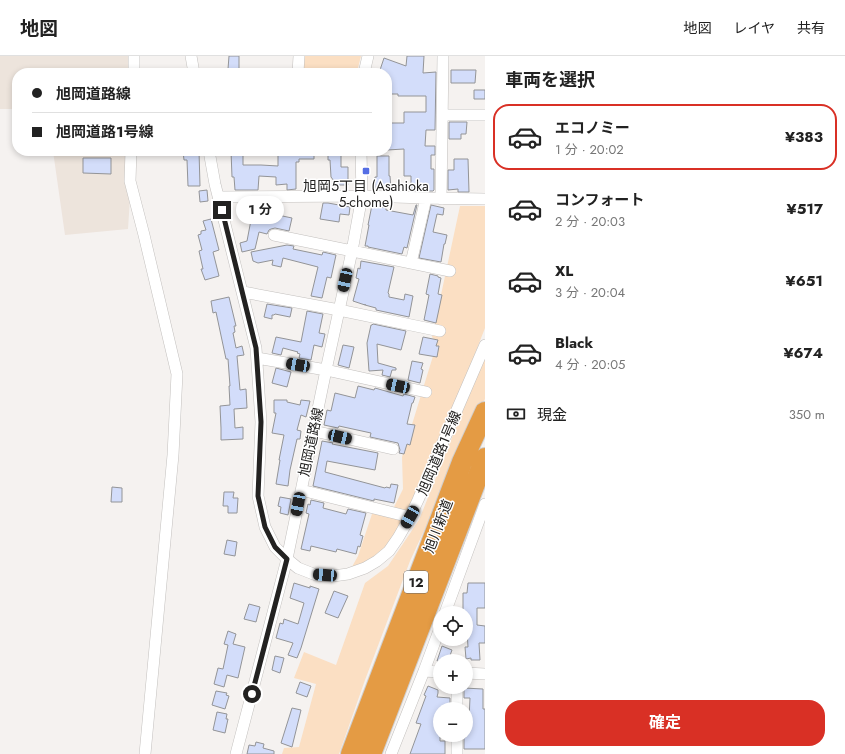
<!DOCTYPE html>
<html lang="ja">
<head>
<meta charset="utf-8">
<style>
  body { margin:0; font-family:Jost,"Noto Sans JP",sans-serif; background:#f2f2f2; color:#222; height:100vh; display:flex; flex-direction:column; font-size:15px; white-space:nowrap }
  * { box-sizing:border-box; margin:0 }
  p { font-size:13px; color:#767676 }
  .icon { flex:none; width:22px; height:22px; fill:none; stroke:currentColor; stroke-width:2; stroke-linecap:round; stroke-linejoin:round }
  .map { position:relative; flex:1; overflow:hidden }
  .details { display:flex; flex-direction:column; background:#fff; width:360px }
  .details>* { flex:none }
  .hud { position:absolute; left:12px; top:12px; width:380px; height:88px; border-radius:16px; box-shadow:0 2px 6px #0003; display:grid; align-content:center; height:88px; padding:0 20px; background:#fff }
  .controls { position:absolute; left:433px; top:550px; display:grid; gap:8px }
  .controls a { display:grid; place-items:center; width:40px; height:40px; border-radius:50%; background:#fff; box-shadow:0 2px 6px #0003; font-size:20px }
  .end { position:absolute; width:18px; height:18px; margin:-9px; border:5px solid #232221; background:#fff; box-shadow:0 0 0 2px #fff }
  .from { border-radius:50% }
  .bubble { position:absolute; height:28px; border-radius:14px; background:#fff; box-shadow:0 2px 6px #0003; font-size:13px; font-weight:700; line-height:28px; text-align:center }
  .car { position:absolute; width:12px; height:24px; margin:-12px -6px; border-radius:5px; box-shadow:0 0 3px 1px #0007; background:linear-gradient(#222 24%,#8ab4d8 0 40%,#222 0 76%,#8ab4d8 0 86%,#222 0) }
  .hud b { display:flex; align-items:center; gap:14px; height:38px; font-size:15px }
  .hud b+b { border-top:1px solid #e0e0e0 }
  .hud i { width:10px; height:10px; background:#222 }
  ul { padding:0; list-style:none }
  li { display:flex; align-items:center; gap:12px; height:66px; margin:0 8px 6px; padding:0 12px; border:2px solid transparent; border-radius:16px }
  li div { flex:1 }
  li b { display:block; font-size:15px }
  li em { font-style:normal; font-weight:700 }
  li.on { border-color:#d93025 }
  li>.icon { width:36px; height:36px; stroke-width:1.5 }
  h2 { padding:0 20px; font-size:18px; line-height:48px }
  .pay { display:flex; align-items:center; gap:10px; height:44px; padding:0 20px; font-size:15px }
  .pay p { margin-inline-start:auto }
  .button { display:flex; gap:8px; margin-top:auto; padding:8px 20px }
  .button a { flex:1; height:46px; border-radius:16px; background:#d93025; color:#fff; font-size:16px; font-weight:700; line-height:46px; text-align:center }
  header { display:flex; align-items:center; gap:24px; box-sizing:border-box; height:56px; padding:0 20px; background:#fff; border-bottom:1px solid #e0e0e0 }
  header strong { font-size:19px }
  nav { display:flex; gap:22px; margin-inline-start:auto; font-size:14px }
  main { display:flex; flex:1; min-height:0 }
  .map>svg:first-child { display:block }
  .built { fill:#ede4dc }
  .green { fill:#fbdfc3 }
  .building { fill:#d3ddfa; stroke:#939497 }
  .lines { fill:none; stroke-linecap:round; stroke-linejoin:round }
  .street-casing { stroke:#c3c0be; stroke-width:12 }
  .highway-casing { stroke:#cfcece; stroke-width:22 }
  .street { stroke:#fff; stroke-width:11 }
  .highway { stroke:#e49b44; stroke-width:20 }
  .route { stroke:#232221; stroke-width:5 }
  .poi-dot { fill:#556ee4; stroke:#fff; stroke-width:1.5 }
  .labels { text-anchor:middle; stroke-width:3; stroke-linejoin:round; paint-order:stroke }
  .shield { fill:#fff; stroke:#656464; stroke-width:1 }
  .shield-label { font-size:13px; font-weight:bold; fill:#232221 }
  .poi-label { font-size:14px; fill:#232221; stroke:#fff }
  .street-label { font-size:14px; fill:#232221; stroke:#fff }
</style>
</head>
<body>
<header>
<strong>地図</strong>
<nav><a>地図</a><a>レイヤ</a><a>共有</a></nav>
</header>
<main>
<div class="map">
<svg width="485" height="698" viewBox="0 0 485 698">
  <rect width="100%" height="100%" fill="#f5f2f0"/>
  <path class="built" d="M0 0H136V17H17V53H0Z
    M53 95H133L128 173 65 179Z"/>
  <path class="green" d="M303 0H361L357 16H302Z
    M460 150H485V272L418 444 389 495 348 518 358 500 373 455 390 459 403 433 402 401 437 287 432 281Z
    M485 299V343L410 505 365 624 339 698H282L284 692 299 691 316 628 294 622 304 596 336 609 365 527 388 510 419 464Z"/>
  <path class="building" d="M229 0H239V14L228 13Z
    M407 0H424L423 17 436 16 435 74H426L425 90H435V99H431V113H434V134L433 135H411V120H404V93L387 94V67H404V56H426V40H398V38H387V17H379L384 2 406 10Z
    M451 14H476L475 27H451Z
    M474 34H485V43H474Z
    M449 66H467L466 78H461V83H449Z
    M183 95H199L200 130H188L187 104H184Z
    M231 95H243V109H261L278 110V95H314V103H299V106H296V133L287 134V128L276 129V121L259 120 258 134H235L234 121H232Z
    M328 95H341V111H348V129H334V125L331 121 330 104H328Z
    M377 100H389V120H390L391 134 375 133V121H377Z
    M83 102H111V118L83 117Z
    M454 103H468L469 136H458V133L448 134V114H454Z
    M207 134 208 145 200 146 199 135Z
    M323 147H328L350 151 349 159 340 158 339 166 320 163Z
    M372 149 386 152V154L413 159 416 149H417L407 192 404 191 402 198 368 191V190H365L369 169H368Z
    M431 149 444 152 443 159 437 158 433 176 447 179 445 188H444L441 206 419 202Z
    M246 155H273V158L292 162 289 175 275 172 271 173 269 174 267 178 259 176 255 193 242 196 240 187 247 185 251 164H246Z
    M211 163 219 194 213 196 219 220 205 224 201 213H203L199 195 202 194 198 179 201 178V175L206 174 203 165Z
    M287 189 294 190 293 193 322 199 323 196 336 199 331 222 327 221 322 242 311 240 318 211 283 202 281 211 272 209 273 204 258 207 253 205 251 196Z
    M361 205 394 211 388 237 389 238V241L404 244 405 238 413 240 409 261 376 254V252L365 249V248V249L353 245 359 223 356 222 358 212 360 213Z
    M430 218 438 220V221L441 222 438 238 442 239 436 267 424 264 429 239 426 238Z
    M229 241 236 270H234L235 276 233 277 236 292 242 290 244 299 237 300 240 334 246 333 247 352 234 353 235 372 243 371V383L221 384V372L220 350 230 349 229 330H230L228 303H226L216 256 213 257 211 245Z
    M267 248 292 252 290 261 275 258 274 259H272V263L264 261Z
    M307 255 323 258 319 277 325 278 322 291 314 289 311 304 299 302 300 298 297 297 298 296 283 292 281 299 272 297 276 281 301 286Z
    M373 268 406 275 401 294 377 288 378 307 396 312V314H392L390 321 382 319 383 314 369 315 367 287 371 269H372Z
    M423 281 438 284 436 290H439L437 301 419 298Z
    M343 289 354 291 349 312 338 309Z
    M412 305 423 307 421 313 423 314 420 327 408 324Z
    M276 312 291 316 287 331 272 327Z
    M358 330 374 334 375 332 403 340 404 338 415 341 413 347H412L407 368 415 369 410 389 407 388 404 398 399 397 400 394 398 387 370 381 371 377 339 370 338 372 324 369 327 354 331 355 335 337 355 342Z
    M274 344H287V346L300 349 301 344 310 345 306 361 301 359 297 374 301 375 300 383H297L290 414 288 430 276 428 280 404H279L284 379 272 377 276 357H274Z
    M322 385 333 387 332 388 378 397 375 414 327 405 325 416 385 432 386 431 390 432 391 428 398 429 394 447 374 443V445L313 430Z
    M112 431 122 432V446H111Z
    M224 436H234L233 442H238L237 457H228V450H223Z
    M280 441 291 443 288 459 280 457 281 451 278 450Z
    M311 444 324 447 323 452 346 458 348 453 366 457 360 479 363 480 360 491 358 490 356 498 337 493 336 496 311 490 310 495 301 493 309 458 306 457 308 448 310 449Z
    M227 484 237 486 235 500 224 498Z
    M294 527 310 532V530L319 533 301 592 297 602 288 599 293 587 276 582 280 567 283 568 284 563 298 568 304 547 290 542Z
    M468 527H485V552H477V569L485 570V587H479L480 604H471V602L466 603 465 591H468L466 558V557H463V537H467Z
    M334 535 348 540 338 562 325 557Z
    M249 548 260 551 256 566 244 563Z
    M228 575 236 578 233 588 245 591 238 622 227 619 224 631 214 628 218 612 223 613 228 589 224 588Z
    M442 590 452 594 448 605H437Z
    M275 600 284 602 280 617 272 614Z
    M300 626 311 630 307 641 296 637Z
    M428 630 438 634V637L437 641 450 642V653H440V685H445V698H410L421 668 416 667 426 640 424 639Z
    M464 632 483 633V653H485V693H464V681H466V663H469L470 642H464Z
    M216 635 227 637 226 639 229 640 225 653 212 649Z
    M292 652 301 654 292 691 281 687Z
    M217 656 227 658 226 663H228L225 677 213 674Z
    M256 686 264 688 263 692 274 695V698H247L249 689 255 690Z"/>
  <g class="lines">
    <defs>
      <path id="street" d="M191 0 194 17
        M134 17V0
        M298 17 299 0
        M364 17 368 0
        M442 59H485
        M131 95 130 125 144 179 177 318 173 399 145 698
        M209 95 215 128 256 292 261 366 258 440 265 471 275 491 287 503 298 512 316 519 333 520 348 518 365 512 377 505 389 495 398 482 410 461 418 444 485 289
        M219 141 362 140 426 142 485 143
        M441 143 443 0
        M274 179 450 215
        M411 207 426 142
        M243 236 339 254 440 275
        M257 302 326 314 426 336
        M314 375 393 393
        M301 434 410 461
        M445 557 485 448
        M424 615 440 616
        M466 617 485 618
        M457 653V631
        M236 698 287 503 326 314 352 195 362 140 361 95
        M391 698 424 615 440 572
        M457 698V679"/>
      <path id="highway" d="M351 698 462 406 485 356
        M371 698 485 402"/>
    </defs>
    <use href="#street" class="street-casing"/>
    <use href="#highway" class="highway-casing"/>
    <use href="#street" class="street"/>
    <use href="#highway" class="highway"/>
  </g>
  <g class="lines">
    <path class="route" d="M222 154 256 292 261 366 258 440 265 471 275 491 287 503 252 638"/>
  </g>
  <rect class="poi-dot" x="362" y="111" width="8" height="8" rx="2"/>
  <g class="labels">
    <rect class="shield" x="404" y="515" width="24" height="22" rx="3"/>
    <g class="shield-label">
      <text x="416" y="531">12</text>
    </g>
    <g class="poi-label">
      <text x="366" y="135">旭岡5丁目 (Asahioka<tspan x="366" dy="16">5-chome)</tspan></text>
    </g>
    <g class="street-label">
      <text transform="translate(311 386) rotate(-78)" y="5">旭岡道路線</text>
      <text transform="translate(439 397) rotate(-67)" y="5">旭岡道路1号線</text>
      <text transform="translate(438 470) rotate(-69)" y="5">旭川新道</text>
    </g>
  </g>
</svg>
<div class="controls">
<a><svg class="icon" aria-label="locate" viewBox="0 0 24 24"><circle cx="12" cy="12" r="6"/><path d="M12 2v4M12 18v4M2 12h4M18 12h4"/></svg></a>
<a>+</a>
<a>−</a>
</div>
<i class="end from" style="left:252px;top:638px"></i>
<i class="end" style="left:222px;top:154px"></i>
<div class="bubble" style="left:236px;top:140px;width:48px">1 分</div>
<i class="car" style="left:345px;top:224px;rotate:192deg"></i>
<i class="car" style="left:298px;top:309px;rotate:280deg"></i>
<i class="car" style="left:398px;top:330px;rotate:282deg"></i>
<i class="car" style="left:340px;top:381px;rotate:103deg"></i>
<i class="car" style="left:298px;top:448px;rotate:191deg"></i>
<i class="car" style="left:410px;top:461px;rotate:210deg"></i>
<i class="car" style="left:325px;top:519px;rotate:274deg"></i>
<div class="hud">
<b><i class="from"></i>旭岡道路線</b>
<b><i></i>旭岡道路1号線</b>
</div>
</div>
<section class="details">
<h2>車両を選択</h2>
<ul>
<li class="on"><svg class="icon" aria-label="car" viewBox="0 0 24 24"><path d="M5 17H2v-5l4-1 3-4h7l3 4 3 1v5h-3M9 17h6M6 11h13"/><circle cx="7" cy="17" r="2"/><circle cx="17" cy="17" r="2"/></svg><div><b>エコノミー</b><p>1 分 · 20:02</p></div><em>¥383</em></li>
<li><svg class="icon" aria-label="car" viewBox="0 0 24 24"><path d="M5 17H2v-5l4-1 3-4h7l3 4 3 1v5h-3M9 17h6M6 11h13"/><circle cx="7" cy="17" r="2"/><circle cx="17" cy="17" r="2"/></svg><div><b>コンフォート</b><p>2 分 · 20:03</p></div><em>¥517</em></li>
<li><svg class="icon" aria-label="car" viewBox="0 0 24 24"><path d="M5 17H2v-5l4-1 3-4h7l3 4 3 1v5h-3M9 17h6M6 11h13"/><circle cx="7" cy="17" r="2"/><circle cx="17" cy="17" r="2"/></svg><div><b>XL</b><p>3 分 · 20:04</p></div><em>¥651</em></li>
<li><svg class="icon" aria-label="car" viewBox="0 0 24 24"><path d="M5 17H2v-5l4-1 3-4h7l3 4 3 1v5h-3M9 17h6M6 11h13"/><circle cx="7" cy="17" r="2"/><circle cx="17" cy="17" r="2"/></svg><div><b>Black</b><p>4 分 · 20:05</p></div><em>¥674</em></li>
</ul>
<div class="pay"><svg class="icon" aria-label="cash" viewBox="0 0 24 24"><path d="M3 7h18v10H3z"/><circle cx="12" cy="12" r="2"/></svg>現金<p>350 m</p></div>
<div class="button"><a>確定</a></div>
</section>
</main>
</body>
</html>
